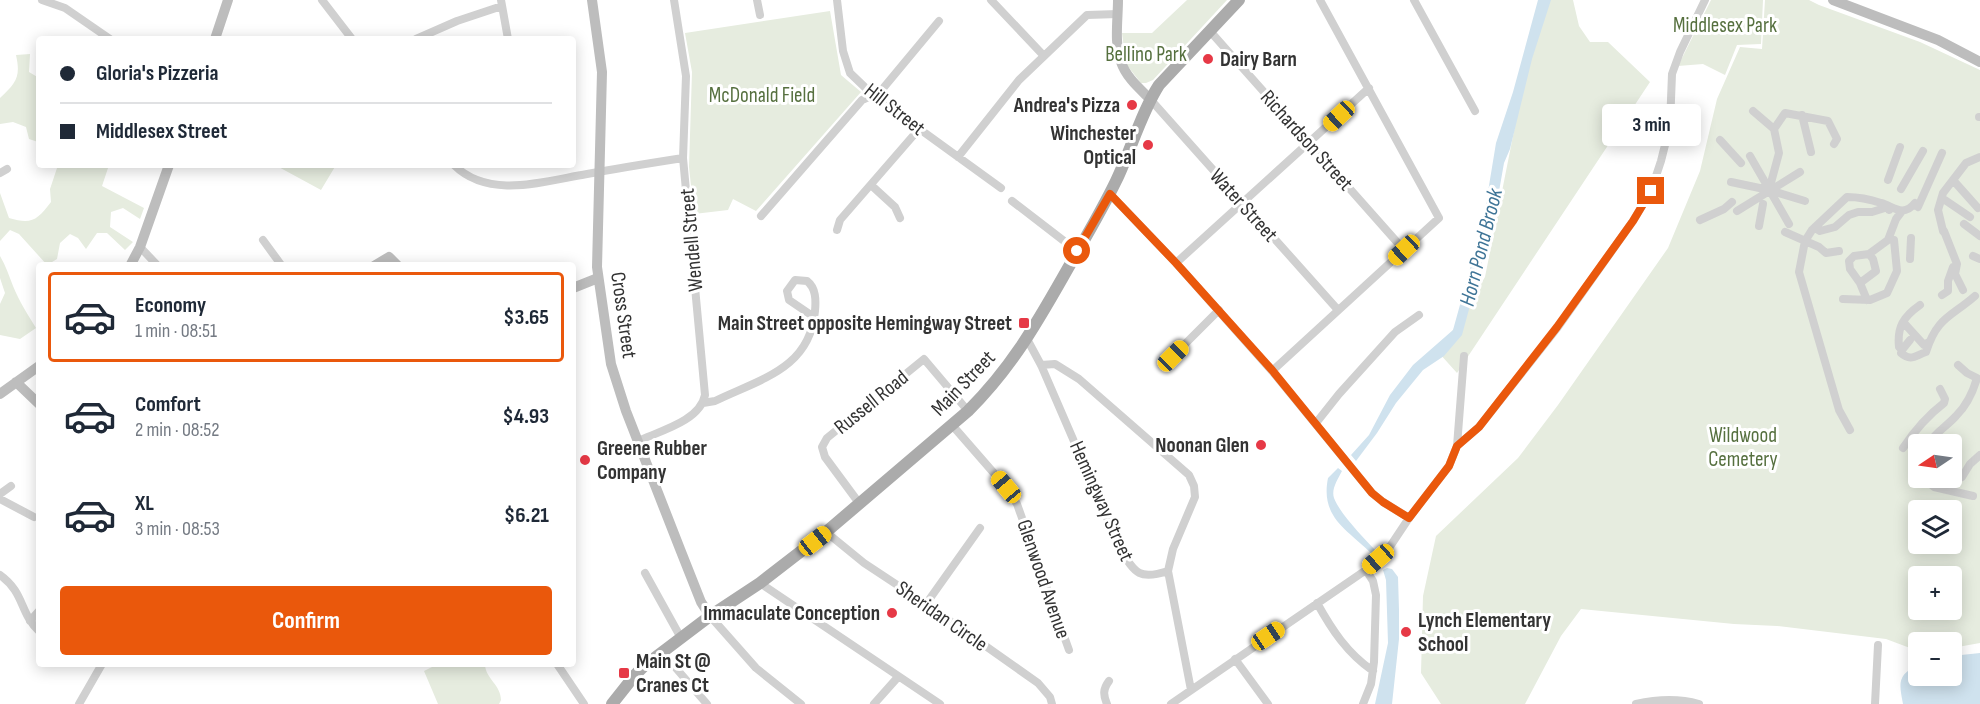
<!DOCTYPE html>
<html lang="en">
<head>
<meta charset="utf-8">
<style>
  body { margin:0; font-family:"Sofia Sans Condensed",sans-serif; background:#f2f2f3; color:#1f2937; height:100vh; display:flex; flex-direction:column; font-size:22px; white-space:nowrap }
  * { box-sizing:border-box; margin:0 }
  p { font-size:20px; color:#747a83 }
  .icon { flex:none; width:33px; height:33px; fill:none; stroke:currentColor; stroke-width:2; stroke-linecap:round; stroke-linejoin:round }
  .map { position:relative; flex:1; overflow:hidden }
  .side { position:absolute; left:36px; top:262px; width:540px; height:405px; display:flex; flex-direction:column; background:#fff; border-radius:6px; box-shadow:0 3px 15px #0003 }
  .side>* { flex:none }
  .banner { position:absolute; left:36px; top:36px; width:540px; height:132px; border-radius:6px; box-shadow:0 3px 15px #0003; display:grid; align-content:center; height:132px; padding:0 24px; background:#fff }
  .needle { width:39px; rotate:257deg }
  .tools { position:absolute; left:1908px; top:434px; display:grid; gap:12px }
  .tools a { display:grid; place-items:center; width:54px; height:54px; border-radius:6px; background:#fff; box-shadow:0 3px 15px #0003; font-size:30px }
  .end { position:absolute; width:27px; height:27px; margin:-14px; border:8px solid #ea580c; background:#fff; box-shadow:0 0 0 3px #fff }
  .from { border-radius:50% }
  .bubble { position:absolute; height:42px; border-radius:6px; background:#fff; box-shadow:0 3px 15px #0003; font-size:20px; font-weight:700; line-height:42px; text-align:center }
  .car { position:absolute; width:18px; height:36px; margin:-18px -9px; border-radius:8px; box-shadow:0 0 4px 2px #0007; background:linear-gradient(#f5c518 24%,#345 0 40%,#f5c518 0 76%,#345 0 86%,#f5c518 0) }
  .banner b { display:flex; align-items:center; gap:21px; height:57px; font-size:22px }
  .banner b+b { border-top:2px solid #e0e1e3 }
  .banner i { width:15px; height:15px; background:#1f2937 }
  ul { padding:10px 0 0; list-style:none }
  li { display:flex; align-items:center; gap:18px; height:90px; margin:0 12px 9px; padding:0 12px; border:3px solid transparent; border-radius:6px }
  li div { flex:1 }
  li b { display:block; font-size:22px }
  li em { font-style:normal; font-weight:700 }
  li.current { border-color:#ea580c }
  li>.icon { width:54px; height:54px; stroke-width:1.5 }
  .primary-button { display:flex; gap:12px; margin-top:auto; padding:12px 24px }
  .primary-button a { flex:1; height:69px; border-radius:6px; background:#ea580c; color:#fff; font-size:24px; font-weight:700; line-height:69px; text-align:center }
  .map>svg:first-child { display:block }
  .green { fill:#e6ecdf; fill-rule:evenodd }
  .water { fill:#cfe2ee }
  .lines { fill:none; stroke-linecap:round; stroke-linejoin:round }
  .street { stroke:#d0d0d0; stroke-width:8 }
  .secondary { stroke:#bdbdbd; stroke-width:10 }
  .primary { stroke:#ababab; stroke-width:12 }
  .route { stroke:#ea580c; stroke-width:8 }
  .poi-dot { fill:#e63946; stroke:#fff; stroke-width:2 }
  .labels { text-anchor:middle; stroke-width:6; stroke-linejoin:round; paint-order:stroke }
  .park-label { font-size:21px; fill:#56703f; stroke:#fff }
  .poi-label { font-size:21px; font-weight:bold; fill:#333; stroke:#fff; text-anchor:end }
  .street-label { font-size:21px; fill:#333; stroke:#fff }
  .water-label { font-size:22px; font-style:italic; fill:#3f7597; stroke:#fff }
</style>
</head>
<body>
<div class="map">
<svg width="1980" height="704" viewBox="0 0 1980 704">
  <rect width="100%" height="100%" fill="#fff"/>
  <path class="green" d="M1187 0H1227L1153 80 1146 83H1141L1126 64 1122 33H1152Z
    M1540 0H1573L1579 26 1590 42H1608L1650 82 1457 373 1439 353 1485 277Z
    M1711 0H1763L1761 44 1737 45 1725 75 1703 64 1678 66Z
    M1765 0H1809L1819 5 1920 42 1980 70V643L1952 648V642H1918V651L1886 639 1777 626 1734 624 1581 609 1561 636 1525 704H1441L1421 673 1423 596 1436 536 1518 458 1558 405 1668 248 1700 171 1717 99 1740 47 1762 49ZM1918 444H1952V477H1918ZM1918 510H1952V543H1918ZM1918 576H1952V609H1918Z
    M830 11 841 75 861 92 756 211 733 199 728 210 694 214 689 167 692 72 685 33Z
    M30 54 29 72 39 78 38 142 29 139 26 127 13 122 0 124V98C16 83 21 77 16 55Z
    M58 165H109L102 186 144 208 140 219 123 208 111 212 110 227 133 242 125 250 107 233H97L86 249 78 238 70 234 60 243 57 259 47 265 19 234 10 230 0 241V193L9 218C32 225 37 220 51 202L50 189Z
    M275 165H336L321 190Z
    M0 256C6 266 9 276 13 286 19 301 28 315 36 328L20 339 0 335V304L5 293 0 278Z
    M436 665H485C486 679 501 685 501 700L499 704H438L424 671Z"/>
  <path class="water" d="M1538 0H1551L1532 59 1510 149 1504 163 1495 214 1490 224 1486 247 1462 335 1444 356 1423 370 1396 403 1377 433 1356 461 1351 455 1369 435 1390 395 1413 365 1453 330 1483 222 1496 143 1513 92Z
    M1338 468 1342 471C1338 479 1331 489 1334 498 1340 514 1364 538 1376 551L1372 554C1348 530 1320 518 1328 478Z
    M1387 568 1392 569 1398 577 1399 610V639L1392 704H1375L1388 643 1386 580 1383 570Z
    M1980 653V704H1903C1899 683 1897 675 1918 665V675H1952V656Z"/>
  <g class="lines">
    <path class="street" d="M42 0 65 8 110 39
      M322 0 352 39
      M501 0 508 39
      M757 0 760 15
      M837 0 843 51 850 73 874 96 1001 188
      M991 0 1044 56
      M1414 0 1475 111
      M1209 30 1404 250
      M416 39 457 21 502 6
      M1150 99 1338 310
      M1753 111 1774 129
      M1802 115 1811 152
      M1979 117H1980
      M1720 140 1741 163
      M1750 156 1789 224
      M958 157 1019 80 1087 15 1118 14
      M454 165C489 200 545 181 587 174 619 168 651 163 683 158
      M0 173 7 169
      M1888 180 1900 147
      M1953 180 1978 208
      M1731 182 1769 190 1805 201
      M871 185 895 207 900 218
      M1901 189 1923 151
      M1769 190 1779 153 1774 129 1785 113 1828 121 1837 139 1834 144
      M1110 194 1176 263 1272 371 1372 493 1383 502 1409 518
      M1942 198 1970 217
      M1012 201 1077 251
      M1918 207 1942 153
      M1737 211 1800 172
      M761 216 862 100 880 92 939 21
      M1700 220 1724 209 1732 202
      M1964 224 1980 236
      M1759 226 1763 204
      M1815 228 1820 231 1835 227 1849 215 1858 212H1872L1888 207 1889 210
      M837 230 840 220 919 129
      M1943 231 1938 210 1943 193 1966 163 1980 157
      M1944 231 1957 264 1955 274 1963 290
      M1785 232 1819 247 1826 253 1839 251
      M263 240 282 266
      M140 247 158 266
      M1973 256 1980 259
      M1910 259 1911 238
      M1176 263 1369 88
      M1860 283 1850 269 1849 261 1854 256 1869 254
      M1942 295 1948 291V281L1953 267
      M1843 299 1870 300 1887 293 1897 271 1894 240
      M1867 300 1860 283 1876 271 1873 259 1869 254 1888 240 1896 219 1902 211
      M1920 305C1903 317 1897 327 1899 347L1902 350 1901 353C1911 362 1916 355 1926 352 1937 317 1951 317 1975 296
      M1904 323 1924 345 1929 342
      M1027 339 1041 365 1121 550C1135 574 1140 580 1168 571
      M1902 350 1910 340
      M1173 356 1219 310
      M1041 365 1055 364 1079 379 1189 475 1194 486 1195 497 1173 549 1168 571 1191 690
      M1272 371 1439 218 1320 0
      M703 403 715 401C760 379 810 369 815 311 816 300 816 288 807 281L795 280 787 291 789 300 814 317
      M1316 423 1339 394 1395 332 1419 315
      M952 425 1006 487 1017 504 1069 650
      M1850 430 1839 410 1799 272 1805 241 1812 230 1847 197C1859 197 1869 199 1881 203 1893 206 1903 218 1915 203
      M638 441C660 431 700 421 705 395L683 158 686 76 674 0
      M1928 444C1936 432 1947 426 1956 416 1966 406 1973 392 1977 378L1967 373 1958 365
      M1457 446 1464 356
      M1903 448C1915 430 1927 416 1944 403L1945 399 1940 389
      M1922 477 1934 487 1973 496
      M1962 477 1970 464 1980 455
      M0 494 11 486
      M0 499 34 517
      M859 503 825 457 822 447 827 438 924 359 968 411
      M826 532 864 563 926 604 1038 683 1050 697 1052 704
      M645 573 681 638
      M0 575C25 593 19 612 39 631
      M760 583 940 704
      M1317 603C1332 630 1347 653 1373 671
      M926 604 980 528
      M710 616 756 668 801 704
      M30 621 39 611
      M662 652 707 704
      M1235 659 1268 704
      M557 664 584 704
      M79 704 102 664
      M874 704 898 677
      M1107 704C1103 695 1103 689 1109 681
      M1171 704 1366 570 1387 551 1409 518 1449 466 1457 446 1479 427 1558 327 1633 221 1651 191 1661 161 1670 125 1672 74 1680 52 1705 0
      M1363 704 1371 684 1374 662 1376 595 1373 581 1366 570
      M1636 704C1658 699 1678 698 1699 704
      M1875 704 1878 645"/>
    <path class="secondary" d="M592 0 602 72 597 267 611 364 626 411 680 549 701 602 710 616
      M1118 0C1118 19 1114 44 1121 62 1126 77 1139 88 1150 99
      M1833 0 1938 40 1980 62
      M215 39 228 0
      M130 266 140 247 169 165
      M374 266 389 257 398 266
      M573 288 598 278
      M16 382 39 404
      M0 394 39 366"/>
    <path class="primary" d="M612 704 635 675 644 666 710 616 760 583 826 532 968 411C1010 369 1034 328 1063 277 1081 245 1100 214 1116 181 1131 150 1141 113 1159 85L1239 0"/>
  </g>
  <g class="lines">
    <path class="route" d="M1077 251 1110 194 1176 263 1272 370 1372 493 1383 502 1409 518 1449 466 1457 446 1479 427 1557 327 1633 221 1651 191"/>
  </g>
  <g class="poi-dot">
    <circle cx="1208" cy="59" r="6"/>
    <circle cx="1132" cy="105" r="6"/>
    <circle cx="1148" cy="145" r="6"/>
    <rect x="1018" y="317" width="12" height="12" rx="3"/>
    <circle cx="1261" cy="445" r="6"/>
    <circle cx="585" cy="460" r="6"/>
    <circle cx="892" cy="613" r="6"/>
    <circle cx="1406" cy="632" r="6"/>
    <rect x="618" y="667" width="12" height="12" rx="3"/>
  </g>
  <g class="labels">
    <g class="park-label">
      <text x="1725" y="32">Middlesex Park</text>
      <text x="1146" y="61">Bellino Park</text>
      <text x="762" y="102">McDonald Field</text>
      <text x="1743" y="442">Wildwood<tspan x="1743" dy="24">Cemetery</tspan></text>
    </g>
    <g class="poi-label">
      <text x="1220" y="66" text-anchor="start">Dairy Barn</text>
      <text x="1120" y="112">Andrea's Pizza</text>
      <text x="1136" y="140">Winchester<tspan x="1136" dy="24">Optical</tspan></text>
      <text x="1012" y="330">Main Street opposite Hemingway Street</text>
      <text x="1249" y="452">Noonan Glen</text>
      <text x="597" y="455" text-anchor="start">Greene Rubber<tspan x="597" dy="24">Company</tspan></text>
      <text x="880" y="620">Immaculate Conception</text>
      <text x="1418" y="627" text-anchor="start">Lynch Elementary<tspan x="1418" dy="24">School</tspan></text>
      <text x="636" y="668" text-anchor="start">Main St @<tspan x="636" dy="24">Cranes Ct</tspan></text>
    </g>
    <g class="street-label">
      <text transform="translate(895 109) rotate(38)" y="7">Hill Street</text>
      <text transform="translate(1307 140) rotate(48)" y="7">Richardson Street</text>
      <text transform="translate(1244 205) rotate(48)" y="7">Water Street</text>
      <text transform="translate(691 240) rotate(-95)" y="7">Wendell Street</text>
      <text transform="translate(624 315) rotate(82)" y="7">Cross Street</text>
      <text transform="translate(963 383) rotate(-46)" y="7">Main Street</text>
      <text transform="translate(871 402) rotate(-39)" y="7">Russell Road</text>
      <text transform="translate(1102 501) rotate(66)" y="7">Hemingway Street</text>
      <text transform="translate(1044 579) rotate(71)" y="7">Glenwood Avenue</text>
      <text transform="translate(942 616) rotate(35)" y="7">Sheridan Circle</text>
    </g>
    <g class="water-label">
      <text transform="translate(1480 247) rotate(-76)" y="8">Horn Pond Brook</text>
    </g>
  </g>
</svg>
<div class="tools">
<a><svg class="needle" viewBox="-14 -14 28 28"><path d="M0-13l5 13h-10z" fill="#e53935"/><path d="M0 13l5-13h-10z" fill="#747a83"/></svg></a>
<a><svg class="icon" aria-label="layers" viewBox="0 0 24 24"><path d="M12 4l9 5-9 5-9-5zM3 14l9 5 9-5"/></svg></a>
<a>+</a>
<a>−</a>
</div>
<i class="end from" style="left:1077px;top:251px"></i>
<i class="end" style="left:1651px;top:191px"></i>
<div class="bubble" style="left:1602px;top:104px;width:99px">3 min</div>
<i class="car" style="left:1339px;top:116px;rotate:227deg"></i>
<i class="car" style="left:1404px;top:250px;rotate:227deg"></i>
<i class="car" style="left:1173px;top:356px;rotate:45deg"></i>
<i class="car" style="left:1006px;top:487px;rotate:320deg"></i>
<i class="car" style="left:815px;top:541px;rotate:52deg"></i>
<i class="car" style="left:1378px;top:559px;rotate:229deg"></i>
<i class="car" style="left:1268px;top:636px;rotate:56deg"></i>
<div class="banner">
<b><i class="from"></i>Gloria's Pizzeria</b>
<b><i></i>Middlesex Street</b>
</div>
<section class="side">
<ul>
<li class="current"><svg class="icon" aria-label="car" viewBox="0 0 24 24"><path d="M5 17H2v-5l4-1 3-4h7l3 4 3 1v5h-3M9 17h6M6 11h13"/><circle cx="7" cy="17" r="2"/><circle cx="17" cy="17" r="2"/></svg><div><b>Economy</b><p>1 min · 08:51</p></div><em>$3.65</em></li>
<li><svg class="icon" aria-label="car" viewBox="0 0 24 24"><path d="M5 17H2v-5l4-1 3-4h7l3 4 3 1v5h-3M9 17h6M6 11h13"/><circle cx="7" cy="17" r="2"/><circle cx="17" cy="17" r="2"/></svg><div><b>Comfort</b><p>2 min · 08:52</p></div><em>$4.93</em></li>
<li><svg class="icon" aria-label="car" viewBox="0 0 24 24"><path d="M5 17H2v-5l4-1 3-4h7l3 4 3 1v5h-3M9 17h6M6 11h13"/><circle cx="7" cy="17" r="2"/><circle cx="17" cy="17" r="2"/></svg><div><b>XL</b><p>3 min · 08:53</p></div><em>$6.21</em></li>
</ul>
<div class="primary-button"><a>Confirm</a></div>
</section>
</div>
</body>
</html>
